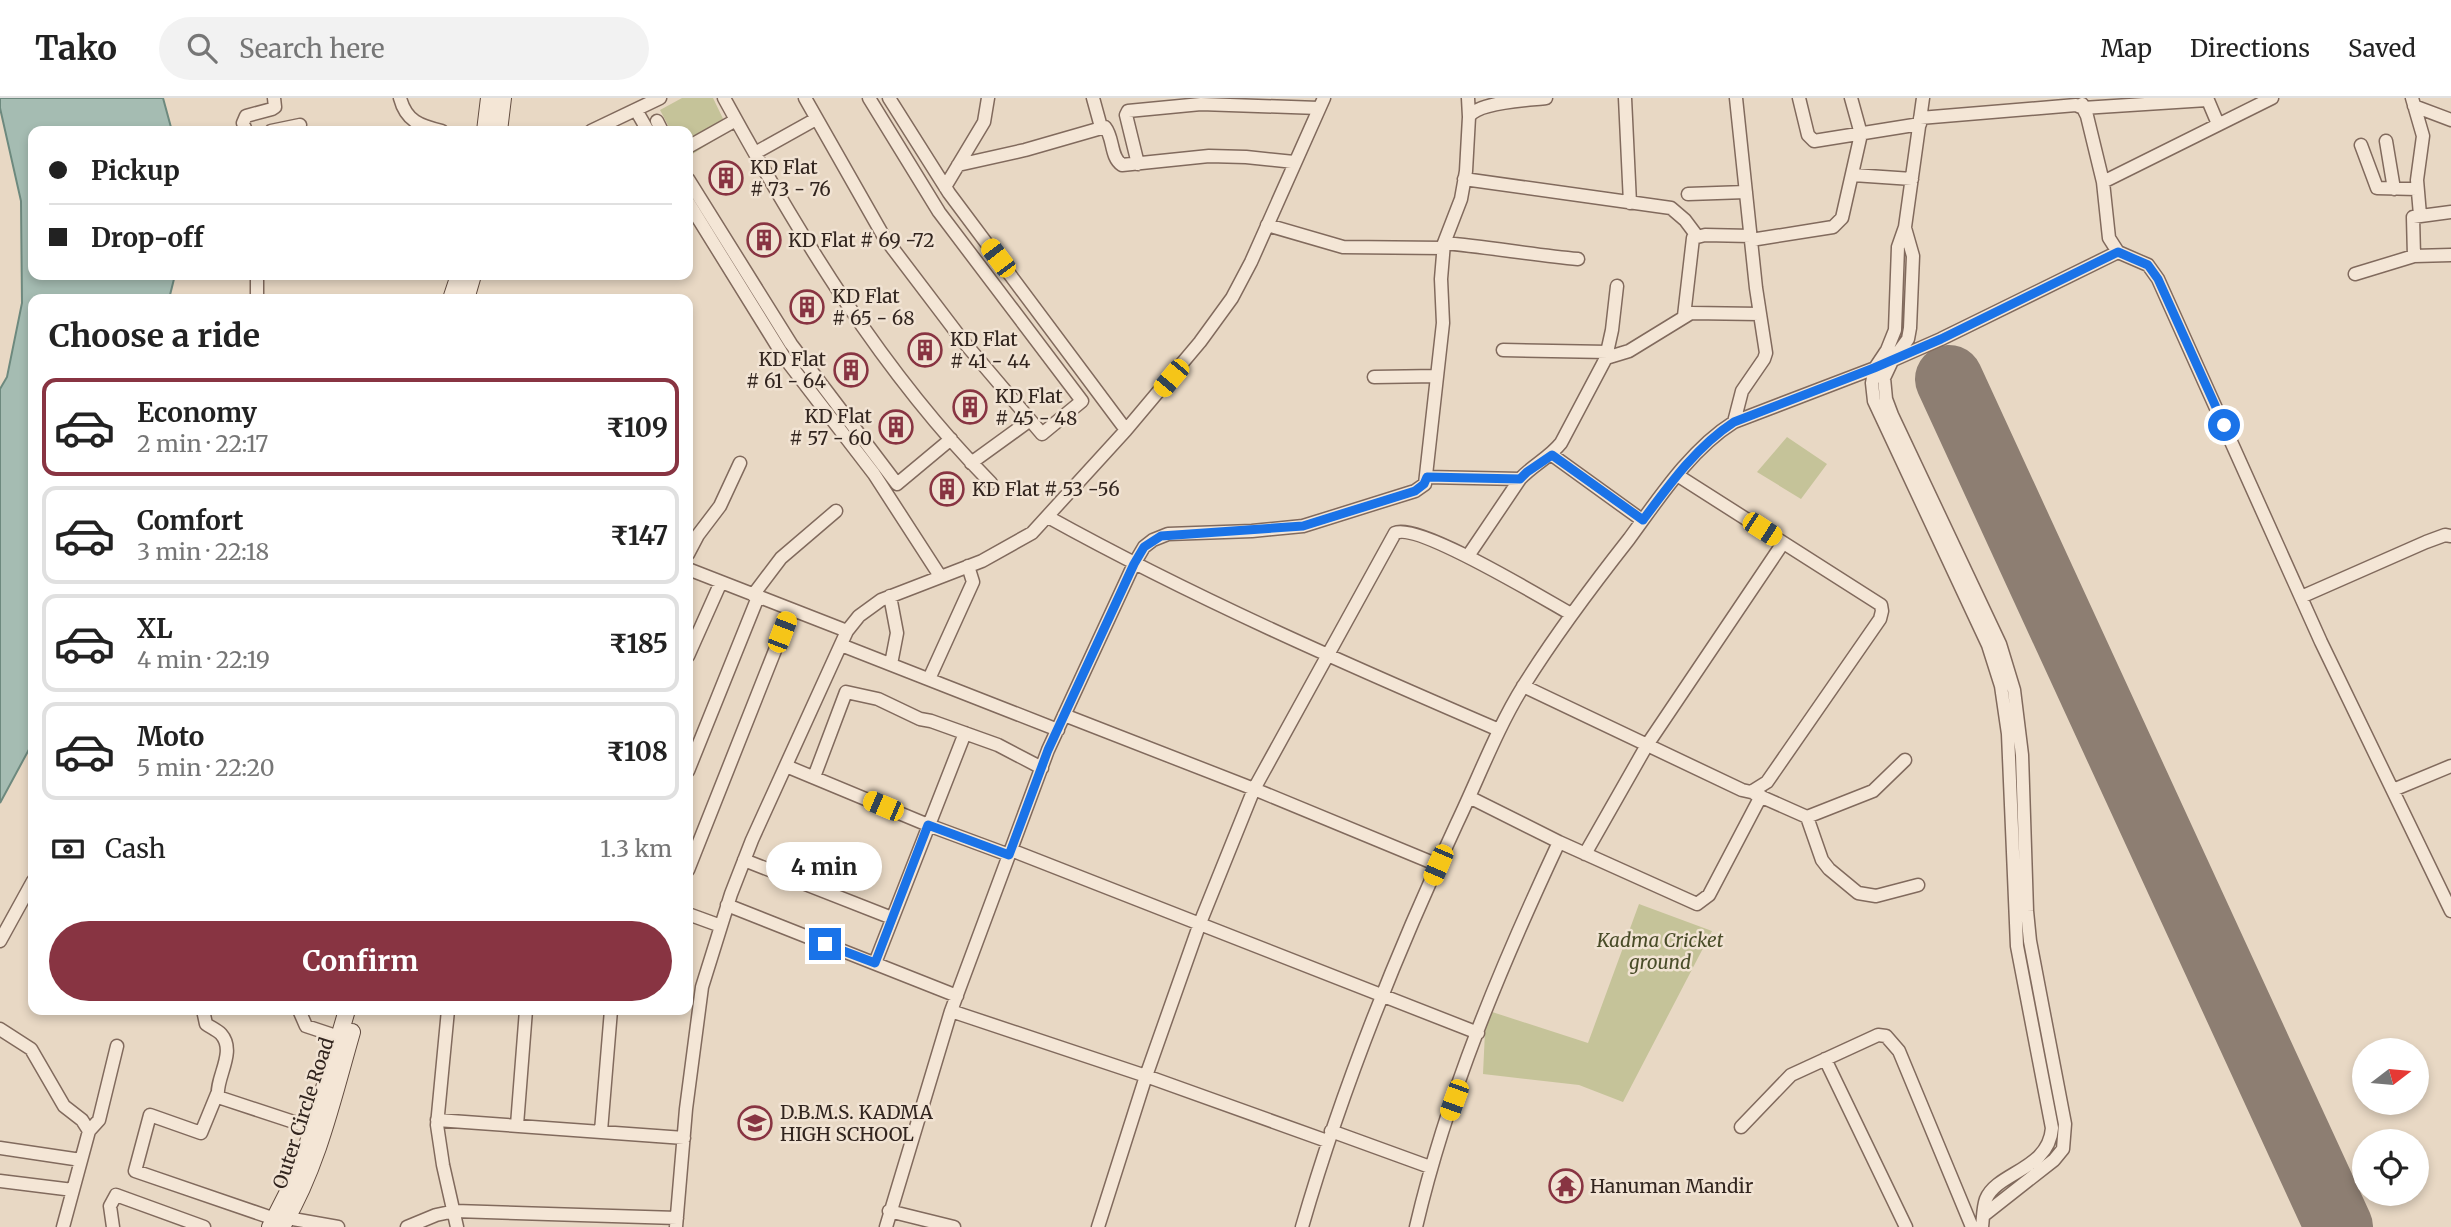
<!DOCTYPE html>
<html lang="en">
<head>
<meta charset="utf-8">
<style>
  body { margin:0; font-family:Merriweather,serif; background:#f2f2f2; color:#222; height:100vh; display:flex; flex-direction:column; font-size:26px; white-space:nowrap }
  * { box-sizing:border-box; margin:0 }
  p { font-size:23px; color:#767676 }
  .icon { flex:none; width:38px; height:38px; fill:none; stroke:currentColor; stroke-width:2; stroke-linecap:round; stroke-linejoin:round }
  .map { position:relative; flex:1; overflow:hidden }
  .sheet { position:absolute; left:28px; top:196px; width:665px; height:721px; display:flex; flex-direction:column; background:#fff; border-radius:14px; box-shadow:0 4px 10px #0003 }
  .sheet>* { flex:none }
  .top-card { position:absolute; left:28px; top:28px; width:665px; height:154px; border-radius:14px; box-shadow:0 4px 10px #0003; display:grid; align-content:center; height:154px; padding:0 21px; background:#fff }
  .needle { width:46px; rotate:74deg }
  .fabs { position:absolute; left:2352px; top:940px; display:grid; gap:14px }
  .fabs a { display:grid; place-items:center; width:77px; height:77px; border-radius:50%; background:#fff; box-shadow:0 4px 10px #0003; font-size:35px }
  .end { position:absolute; width:32px; height:32px; margin:-16px; border:9px solid #1a73e8; background:#fff; box-shadow:0 0 0 4px #fff }
  .from { border-radius:50% }
  .bubble { position:absolute; height:49px; border-radius:24px; background:#fff; box-shadow:0 4px 10px #0003; font-size:23px; font-weight:700; line-height:49px; text-align:center }
  .car { position:absolute; width:21px; height:42px; margin:-21px -10px; border-radius:9px; box-shadow:0 0 5px 2px #0007; background:linear-gradient(#f5c518 24%,#345 0 40%,#f5c518 0 76%,#345 0 86%,#f5c518 0) }
  .top-card b { display:flex; align-items:center; gap:24px; height:66px; font-size:26px }
  .top-card b+b { border-top:2px solid #e0e0e0 }
  .top-card i { width:18px; height:18px; background:#222 }
  ul { padding:0; list-style:none }
  li { display:flex; align-items:center; gap:21px; height:98px; margin:0 14px 10px; padding:0 7px; border:4px solid #e0e0e0; border-radius:14px }
  li div { flex:1 }
  li b { display:block; font-size:26px }
  li em { font-style:normal; font-weight:700 }
  li.active { border-color:#883442 }
  li>.icon { width:63px; height:63px; stroke-width:1.5 }
  h2 { padding:0 21px; font-size:32px; line-height:84px }
  .pay { display:flex; align-items:center; gap:18px; height:77px; padding:0 21px; font-size:26px }
  .pay p { margin-inline-start:auto }
  .cta { display:flex; gap:14px; margin-top:auto; padding:14px 21px }
  .cta a { flex:1; height:80px; border-radius:42px; background:#883442; color:#fff; font-size:28px; font-weight:700; line-height:80px; text-align:center }
  header { display:flex; align-items:center; gap:42px; box-sizing:border-box; height:98px; padding:0 35px; background:#fff; border-bottom:2px solid #e0e0e0 }
  header strong { font-size:33px }
  nav { display:flex; gap:38px; margin-inline-start:auto; font-size:24px }
  .search { width:490px; height:63px; background:#f2f2f2; display:flex; align-items:center; gap:18px; box-sizing:border-box; padding:0 24px; border-radius:38px; color:#767676; font-size:26px }
  .map>svg:first-child { display:block }
  .green { fill:#c5c399 }
  .water { fill:#a5bcb2; stroke:#6d897e; stroke-width:2 }
  .lines { fill:none; stroke-linecap:round; stroke-linejoin:round }
  .runway { stroke:#8d7e72; stroke-width:68 }
  .street-casing { stroke:#816a5d; stroke-width:15 }
  .secondary-casing { stroke:#624c40; stroke-width:18 }
  .street { stroke:#f4e6d6; stroke-width:12 }
  .secondary { stroke:#f4e6d6; stroke-width:16 }
  .route { stroke:#1a73e8; stroke-width:9 }
  .labels { text-anchor:middle; stroke-width:5; stroke-linejoin:round; paint-order:stroke }
  .poi-label { font-size:19px; fill:#32251f; stroke:#f1e3d3; text-anchor:start }
  .park-label { font-size:19px; font-style:italic; fill:#494c28; stroke:#f1e3d3 }
  .street-label { font-size:19px; fill:#32251f; stroke:#f1e3d3 }
</style>
</head>
<body>
<header>
<strong>Tako</strong>
<div class="search"><svg class="icon" aria-label="search" viewBox="0 0 24 24"><circle cx="10" cy="10" r="6"/><path d="M15 15l6 6"/></svg>Search here</div>
<nav><a>Map</a><a>Directions</a><a>Saved</a></nav>
</header>
<div class="map">
<svg width="2451" height="1129" viewBox="0 0 2451 1129">
  <rect width="100%" height="100%" fill="#e8d8c4"/>
  <path class="green" d="M682 0H713L729 33 688 59V33H671L660 12Z
    M1787 339 1827 366 1801 401 1757 374Z
    M1639 806 1712 833 1623 1004 1579 987 1483 976 1486 912 1588 945Z"/>
  <path class="water" d="M0 0H163L172 33H33V177H175L169 201H33V644L0 705V291L7 279 22 205 21 103 0 10Z"/>
  <g class="lines">
    <path class="runway" d="M1949 281 2339 1129"/>
    <defs>
      <path id="street" d="M400 0C406 23 420 28 442 33
        M724 0C799 137 881 273 991 385
        M805 0 884 139 963 243 1042 336 1082 303 939 114 869 0
        M889 0 949 95 1126 332
        M1093 0 1101 29
        M1625 0 1630 105
        M1799 0 1808 37 1814 43 1920 26
        M1923 0 1905 129 1898 149 1895 232 1887 252 1875 270 1872 285 1874 303 1988 547 2001 588 2008 636 2017 848 2052 1030C2049 1072 1997 1074 1986 1101 1983 1109 1983 1121 1982 1129
        M2207 0 2218 26
        M2412 0 2423 38 2417 82 2420 117
        M2082 6 2083 10 2207 2
        M2414 8 2451 22
        M636 12 648 33
        M1469 19C1477 4 1528 2 1546 0
        M1920 20 2076 7 2083 10 2087 18 2103 84 2109 140 2118 154 2148 167 2158 181 2321 544 2451 813
        M657 23 662 33
        M246 33 243 25 246 18 272 11 275 9 274 0
        M271 33 300 27
        M591 33 660 0
        M2386 43 2394 91
        M2361 47 2377 90 2417 91
        M688 49 736 22
        M755 55 816 21
        M1138 66 1126 17 1128 13 1201 6 1319 10
        M958 67 1025 52 1105 29C1114 40 1110 59 1122 67L1209 58 1246 59 1294 64
        M1853 77 1912 81
        M688 81 791 246 897 386 951 341
        M1464 81 1671 110 1685 122 1697 138
        M2103 84 2272 0
        M945 89 984 24 988 0
        M1688 96 1746 94
        M688 104 784 259 874 376 940 478
        M1267 127 1343 149 1444 150
        M1905 130 1913 158 1910 230 1908 241 1892 263 1884 280 1886 301 1892 317 2000 546 2014 592 2022 657 2027 813 2030 843 2065 1026 2063 1051 2054 1062 1984 1117
        M1751 142 1833 129 1842 120 1861 36 1851 0
        M1444 145C1489 149 1533 157 1578 161
        M2414 158 2413 119 2451 114
        M2355 176 2414 158 2451 157
        M257 201V177
        M1684 218 1693 140 1705 137 1751 138
        M1503 252 1608 254
        M1606 259 1612 232 1617 188
        M1374 279 1437 278
        M1734 324 1742 293 1764 261 1766 255 1756 190 1736 0
        M1552 357 1642 422
        M971 365 1029 323
        M1427 379 1520 381
        M1048 419C1194 500 1346 566 1499 632
        M688 456 698 437 720 408 740 365
        M1468 458 1520 381C1533 367 1549 360 1561 345L1606 260 1629 253 1691 215 1760 216
        M688 471 847 533
        M753 497 781 460 836 413
        M890 498 897 535 891 566
        M2301 499 2426 444 2445 437 2451 438
        M841 547 1058 632
        M688 558 721 484
        M929 581 973 484 968 468
        M1523 588 1742 692 1751 694 1767 684 1880 521 1882 513 1881 507 1677 377
        M1064 617 1254 691 1438 767
        M786 668 928 727 1009 757
        M688 673 758 499
        M814 679 846 594 878 601 920 621 931 623 998 647 1042 670
        M2393 692 2451 668
        M1755 696 1807 719 1822 762 1829 771 1858 795 1876 798 1918 787
        M1469 699 1559 744 1697 806 1709 797 1761 698
        M1807 719 1873 693 1905 662
        M1011 752 1478 935
        M1585 756 1647 647 1783 445
        M744 762 892 820
        M688 772 791 512
        M727 807 957 898
        M688 816 721 828
        M0 843 33 783
        M875 865 965 635
        M203 912 206 926C210 929 217 932 221 936 237 954 215 980 218 999L312 1030
        M299 912 306 928 339 939
        M448 912 437 1027 443 1067 457 1129
        M951 913 1146 978 1327 1043
        M0 931 31 951 64 1008 82 1022 89 1033 63 1129
        M1825 961 1906 1129
        M217 996 201 1035 150 1017 135 1073 275 1121
        M437 1022 684 1040
        M517 1027 526 912
        M1741 1029 1791 977 1878 937 1886 938 1899 953 1972 1129
        M89 1033 99 1022 117 948
        M601 1033 611 912
        M1331 1033 1430 1069
        M0 1050 81 1062
        M0 1083 73 1092
        M889 1113 954 1129
        M287 1120 338 1129
        M113 1129 110 1108 116 1097 204 1129
        M407 1129 436 1117 455 1113 677 1120
        M676 1129 686 1011 702 889 731 796 752 742 847 533 859 518 881 502 982 463 1032 435 1126 332 1200 244 1232 200 1251 164 1324 0
        M886 1129 951 913 1048 652 1134 466 1144 449 1153 442 1168 436 1252 433 1303 428 1415 393 1425 386 1443 225 1441 181 1444 145 1461 101 1466 73 1469 19 1468 0
        M1098 1129 1146 978 1200 825 1254 691 1395 435C1418 424 1544 501 1571 516
        M1302 1129C1342 990 1396 856 1457 725 1479 679 1497 630 1524 587 1556 536 1592 488 1629 441 1659 400 1691 351 1734 324L1875 270 1941 241 2118 154
        M1416 1129C1447 996 1501 868 1559 744"/>
      <path id="secondary" d="M485 33 489 0
        M499 33 503 0
        M451 201 459 177
        M466 201 473 177
        M283 1127C318 1068 333 1000 352 934
        M270 1129 301 1068 347 912"/>
    </defs>
    <use href="#street" class="street-casing"/>
    <use href="#secondary" class="secondary-casing"/>
    <use href="#street" class="street"/>
    <use href="#secondary" class="secondary"/>
  </g>
  <g class="lines">
    <path class="route" d="M825 846 875 865 928 727 1009 757 1048 652 1134 466 1144 449 1161 438 1303 428 1415 393 1424 386 1427 379 1520 381 1527 374 1552 357 1643 422C1669 387 1697 348 1734 324L1874 270 1941 241 2118 154 2148 167 2158 181 2224 327"/>
  </g>
  <defs>
    <symbol id="building-ring" viewBox="-11 -11 22 22"><circle r="9.5" fill="#f1e3d3" stroke="#883442" stroke-width="1.5"/><path d="M-4-6H4V6H1V3H-1V6H-4ZM-2.5-4.3h1.7v1.8h-1.7ZM.8-4.3h1.7v1.8H.8ZM-2.5-1h1.7V.8h-1.7ZM.8-1h1.7V.8H.8Z" fill="#883442"/></symbol>
    <symbol id="school-ring" viewBox="-11 -11 22 22"><circle r="9.5" fill="#f1e3d3" stroke="#883442" stroke-width="1.5"/><path d="M0-5L7-2L0 1L-7-2ZM-4 1L0 2.5L4 1V4Q0 6-4 4Z" fill="#883442"/></symbol>
    <symbol id="temple-ring" viewBox="-11 -11 22 22"><circle r="9.5" fill="#f1e3d3" stroke="#883442" stroke-width="1.5"/><path d="M0-6L5-2H3V0L6.5 2.5H4V6H1.5V3h-3V6H-4V2.5H-6.5L-3 0V-2H-5Z" fill="#883442"/></symbol>
  </defs>
  <g fill-rule="evenodd">
    <use href="#building-ring" x="707" y="61" width="38" height="38"/>
    <use href="#building-ring" x="745" y="123" width="38" height="38"/>
    <use href="#building-ring" x="788" y="190" width="38" height="38"/>
    <use href="#building-ring" x="906" y="233" width="38" height="38"/>
    <use href="#building-ring" x="832" y="253" width="38" height="38"/>
    <use href="#building-ring" x="951" y="290" width="38" height="38"/>
    <use href="#building-ring" x="877" y="310" width="38" height="38"/>
    <use href="#building-ring" x="928" y="372" width="38" height="38"/>
    <use href="#school-ring" x="736" y="1006" width="38" height="38"/>
    <use href="#temple-ring" x="1547" y="1069" width="38" height="38"/>
  </g>
  <g class="labels">
    <g class="poi-label">
      <text x="750" y="76">KD Flat<tspan x="750" dy="22"># 73 - 76</tspan></text>
      <text x="788" y="149">KD Flat # 69 -72</text>
      <text x="832" y="205">KD Flat<tspan x="832" dy="22"># 65 - 68</tspan></text>
      <text x="950" y="248">KD Flat<tspan x="950" dy="22"># 41 - 44</tspan></text>
      <text x="826" y="268" text-anchor="end">KD Flat<tspan x="826" dy="22"># 61 - 64</tspan></text>
      <text x="995" y="305">KD Flat<tspan x="995" dy="22"># 45 - 48</tspan></text>
      <text x="872" y="325" text-anchor="end">KD Flat<tspan x="872" dy="22"># 57 - 60</tspan></text>
      <text x="972" y="398">KD Flat # 53 -56</text>
      <text x="780" y="1021">D.B.M.S. KADMA<tspan x="780" dy="22">HIGH SCHOOL</tspan></text>
      <text x="1590" y="1095">Hanuman Mandir</text>
    </g>
    <g class="park-label">
      <text x="1660" y="849">Kadma Cricket<tspan x="1660" dy="22">ground</tspan></text>
    </g>
    <g class="street-label">
      <text transform="translate(303 1015) rotate(-72)" y="7">Outer Circle Road</text>
    </g>
  </g>
</svg>
<div class="fabs">
<a><svg class="needle" viewBox="-14 -14 28 28"><path d="M0-13l5 13h-10z" fill="#e53935"/><path d="M0 13l5-13h-10z" fill="#767676"/></svg></a>
<a><svg class="icon" aria-label="locate" viewBox="0 0 24 24"><circle cx="12" cy="12" r="6"/><path d="M12 2v4M12 18v4M2 12h4M18 12h4"/></svg></a>
</div>
<i class="end from" style="left:2224px;top:327px"></i>
<i class="end" style="left:825px;top:846px"></i>
<div class="bubble" style="left:766px;top:744px;width:116px">4 min</div>
<i class="car" style="left:998px;top:160px;rotate:323deg"></i>
<i class="car" style="left:1171px;top:280px;rotate:220deg"></i>
<i class="car" style="left:1762px;top:431px;rotate:123deg"></i>
<i class="car" style="left:782px;top:534px;rotate:21deg"></i>
<i class="car" style="left:883px;top:708px;rotate:293deg"></i>
<i class="car" style="left:1438px;top:767px;rotate:203deg"></i>
<i class="car" style="left:1454px;top:1002px;rotate:200deg"></i>
<div class="top-card">
<b><i class="from"></i>Pickup</b>
<b><i></i>Drop-off</b>
</div>
<section class="sheet">
<h2>Choose a ride</h2>
<ul>
<li class="active"><svg class="icon" aria-label="car" viewBox="0 0 24 24"><path d="M5 17H2v-5l4-1 3-4h7l3 4 3 1v5h-3M9 17h6M6 11h13"/><circle cx="7" cy="17" r="2"/><circle cx="17" cy="17" r="2"/></svg><div><b>Economy</b><p>2 min · 22:17</p></div><em>₹109</em></li>
<li><svg class="icon" aria-label="car" viewBox="0 0 24 24"><path d="M5 17H2v-5l4-1 3-4h7l3 4 3 1v5h-3M9 17h6M6 11h13"/><circle cx="7" cy="17" r="2"/><circle cx="17" cy="17" r="2"/></svg><div><b>Comfort</b><p>3 min · 22:18</p></div><em>₹147</em></li>
<li><svg class="icon" aria-label="car" viewBox="0 0 24 24"><path d="M5 17H2v-5l4-1 3-4h7l3 4 3 1v5h-3M9 17h6M6 11h13"/><circle cx="7" cy="17" r="2"/><circle cx="17" cy="17" r="2"/></svg><div><b>XL</b><p>4 min · 22:19</p></div><em>₹185</em></li>
<li><svg class="icon" aria-label="car" viewBox="0 0 24 24"><path d="M5 17H2v-5l4-1 3-4h7l3 4 3 1v5h-3M9 17h6M6 11h13"/><circle cx="7" cy="17" r="2"/><circle cx="17" cy="17" r="2"/></svg><div><b>Moto</b><p>5 min · 22:20</p></div><em>₹108</em></li>
</ul>
<div class="pay"><svg class="icon" aria-label="cash" viewBox="0 0 24 24"><path d="M3 7h18v10H3z"/><circle cx="12" cy="12" r="2"/></svg>Cash<p>1.3 km</p></div>
<div class="cta"><a>Confirm</a></div>
</section>
</div>
</body>
</html>
